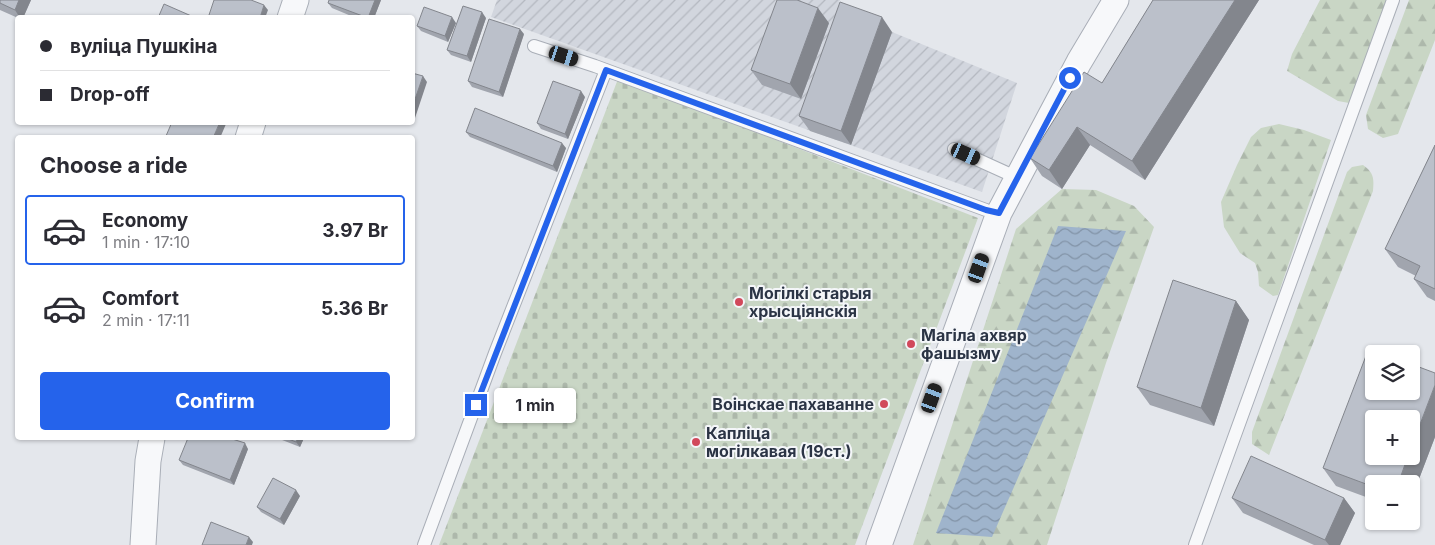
<!DOCTYPE html>
<html lang="en">
<head>
<meta charset="utf-8">
<style>
  body { margin:0; font-family:Inter,sans-serif; background:#f2f2f3; color:#2b2b33; height:100vh; display:flex; flex-direction:column; font-size:19px; white-space:nowrap }
  * { box-sizing:border-box; margin:0 }
  p { font-size:16px; color:#7c7c81 }
  .icon { flex:none; width:28px; height:28px; fill:none; stroke:currentColor; stroke-width:2; stroke-linecap:round; stroke-linejoin:round }
  .map { position:relative; flex:1; overflow:hidden }
  .drawer { position:absolute; left:15px; top:135px; width:400px; height:305px; display:flex; flex-direction:column; background:#fff; border-radius:5px; box-shadow:0 1px 4px #0004 }
  .drawer>* { flex:none }
  .guide { position:absolute; left:15px; top:15px; width:400px; height:110px; border-radius:5px; box-shadow:0 1px 4px #0004; display:grid; align-content:center; height:110px; padding:0 25px; background:#fff }
  .controls { position:absolute; left:1365px; top:345px; display:grid; gap:10px }
  .controls a { display:grid; place-items:center; width:55px; height:55px; border-radius:5px; background:#fff; box-shadow:0 1px 4px #0004; font-size:25px }
  .end { position:absolute; width:22px; height:22px; margin:-11px; border:6px solid #2563eb; background:#fff; box-shadow:0 0 0 2px #fff }
  .from { border-radius:50% }
  .bubble { position:absolute; height:35px; border-radius:5px; background:#fff; box-shadow:0 1px 4px #0004; font-size:16px; font-weight:700; line-height:35px; text-align:center }
  .car { position:absolute; width:15px; height:30px; margin:-15px -8px; border-radius:6px; box-shadow:0 0 4px 1px #0007; background:linear-gradient(#222 24%,#8ab4d8 0 40%,#222 0 76%,#8ab4d8 0 86%,#222 0) }
  .guide b { display:flex; align-items:center; gap:18px; height:48px; font-size:19px }
  .guide b+b { border-top:1px solid #e1e1e2 }
  .guide i { width:12px; height:12px; background:#2b2b33 }
  ul { padding:0; list-style:none }
  li { display:flex; align-items:center; gap:15px; height:70px; margin:0 10px 8px; padding:0 15px; border:2px solid transparent; border-radius:5px }
  li div { flex:1 }
  li b { display:block; font-size:19px }
  li em { font-style:normal; font-weight:700 }
  li.current { border-color:#2563eb }
  li>.icon { width:45px; height:45px; stroke-width:1.5 }
  h2 { padding:0 25px; font-size:22px; line-height:60px }
  .action { display:flex; gap:10px; margin-top:auto; padding:10px 25px }
  .action a { flex:1; height:58px; border-radius:5px; background:#2563eb; color:#fff; font-size:20px; font-weight:700; line-height:58px; text-align:center }
  .map>svg:first-child { display:block }
  .industrial { fill:url(#industrial-furrows) }
  .forest { fill:url(#forest-firs) }
  .cemetery { fill:url(#cemetery-stones) }
  .water { fill:url(#water-waves) }
  .lines { fill:none; stroke-linecap:round; stroke-linejoin:round }
  .lane-casing { stroke:#a9aeb7; stroke-width:14 }
  .street-casing { stroke:#a9aeb7; stroke-width:27 }
  .lane { stroke:#f7f8fa; stroke-width:12 }
  .street { stroke:#f7f8fa; stroke-width:25 }
  .wall { fill:#a1a5ae }
  .shaded-wall { fill:#83868d }
  .building { fill:#bbc0ca; stroke:#83868d }
  .route { stroke:#2563eb; stroke-width:6 }
  .poi-dot { fill:#d1495b; stroke:#f4f6f9; stroke-width:2 }
  .labels { text-anchor:middle; stroke-width:4; stroke-linejoin:round; paint-order:stroke }
  .poi-label { font-size:16px; font-weight:bold; fill:#2b3445; stroke:#f4f6f9; text-anchor:start }
</style>
</head>
<body>
<div class="map">
<svg width="1435" height="545" viewBox="0 0 1435 545">
  <defs>
    <pattern id="industrial-furrows" width="10" height="10" patternUnits="userSpaceOnUse" patternTransform="scale(1.25)"><rect width="10" height="10" fill="#d2d6de"/><path d="M-1 1l2-2M0 10L10 0M9 11l2-2" fill="none" stroke="#b4b8c0"/></pattern>
    <pattern id="forest-firs" width="22" height="20" patternUnits="userSpaceOnUse" patternTransform="scale(1.25)"><rect width="22" height="20" fill="#c9d6c5"/><path d="M5 1l3.5 6h-7zM16 11l3.5 6h-7z" fill="#adb8ab"/></pattern>
    <pattern id="cemetery-stones" width="16" height="16" patternUnits="userSpaceOnUse" patternTransform="scale(1.25)"><rect width="16" height="16" fill="#c9d6c5"/><path d="M2 7V4a2 2 0 0 1 4 0v3zM10 15v-3a2 2 0 0 1 4 0v3z" fill="#adb8ab"/></pattern>
    <pattern id="water-waves" width="16" height="10" patternUnits="userSpaceOnUse" patternTransform="scale(1.25)"><rect width="16" height="10" fill="#9fb4cc"/><path d="M0 5q4-4 8 0t8 0" fill="none" stroke="#8293a7"/></pattern>
  </defs>
  <rect width="100%" height="100%" fill="#e4e7ec"/>
  <path class="industrial" d="M497 0H840L837 11 892 32 1017 83 982 192 491 17Z"/>
  <path class="forest" d="M1320 0H1390L1357 91 1349 103 1338 101 1287 71 1292 54Z
    M1409 0H1435V40L1398 134 1383 138 1368 129 1366 115Z
    M1279 124 1304 130 1331 140 1278 295 1273 296 1259 286 1258 272 1255 263 1240 253 1224 227 1221 202 1237 165 1251 137 1261 128Z
    M1363 165C1374 173 1374 178 1373 191L1269 455 1252 444V432L1347 172 1352 167Z
    M1062 189 1096 190 1134 206 1154 227 1106 363 1047 545H913L1016 229Z"/>
  <path class="cemetery" d="M618 79 978 218 855 545H439Z"/>
  <path class="water" d="M1058 226 1126 231 992 537 936 533Z"/>
  <g class="lines">
    <defs>
      <path id="lane" d="M534 46 595 66 986 210 999 213
        M954 149 1018 178
        M424 545 495 353 606 70
        M1195 545 1393 0"/>
      <path id="street" d="M290 18 296 0
        M248 138 253 122
        M143 545 148 461 152 438
        M879 545 999 213 1079 62 1116 0"/>
    </defs>
    <use href="#lane" class="lane-casing"/>
    <use href="#street" class="street-casing"/>
    <use href="#lane" class="lane"/>
    <use href="#street" class="street"/>
  </g>
  <path class="wall" d="M0 0H31L23 18H18L0 10Z
    M381 0 374 18H356L332 8 328 3Z
    M1153 0H1259L1145 180 1090 145 1062 189 1042 176 1030 158 1102 83Z
    M486 18 471 62 451 55 447 50Z
    M456 23 448 42 421 31 417 26Z
    M829 23 801 99 762 85 751 70Z
    M892 32 851 145 810 131 799 116Z
    M524 34 503 97 472 87 468 81Z
    M585 97 568 139 541 129 537 123Z
    M466 132 566 148 557 172 470 137Z
    M1435 145V301L1427 297 1414 279 1416 276 1398 267 1385 249Z
    M1236 301 1249 320 1214 426 1150 405 1137 387Z
    M1435 437 1411 500V484H1374V500L1336 486 1323 468Z
    M277 438H304L300 447Z
    M248 449 234 485 183 465 179 460Z
    M300 496 284 525 261 512 257 507Z
    M1232 498H1344L1355 513 1340 545H1314L1243 513Z"/>
  <path class="shaded-wall" d="M19 0H31L23 18H20L15 10Z
    M375 0H381L374 18H368Z
    M1235 0H1259L1145 180 1132 161Z
    M264 5 268 10 265 18H260Z
    M818 8 829 23 801 99 790 84Z
    M482 12 486 18 471 62 467 56Z
    M452 17 456 23 448 42 445 36Z
    M882 17 892 32 851 145 841 131Z
    M520 29 524 34 503 97 499 92Z
    M423 76 427 82 414 121 412 119V108Z
    M581 91 585 97 568 139 565 134Z
    M220 122H224L226 124 220 138H213Z
    M1077 127 1090 145 1062 189 1049 170Z
    M562 143 566 148 557 172 553 166Z
    M1236 301 1249 320 1214 426 1201 408Z
    M1435 385V437L1411 500V484H1398L1408 456H1411V448Z
    M298 438H304L300 447 296 442Z
    M245 443 248 449 234 485 230 480Z
    M296 490 300 496 284 525 280 519Z
    M1344 498 1355 513 1340 545H1329L1325 540Z
    M249 537 253 542 252 545H246Z"/>
  <path class="building" d="M0 0H19L15 10 0 3Z
    M214 0H251L264 5 260 18H208Z
    M329 0H375L368 18 328 3Z
    M777 0H797L818 8 790 84 751 70Z
    M1153 0H1235L1132 161 1077 127 1049 170 1030 158 1084 72 1102 83Z
    M840 2 882 17 841 131 799 116Z
    M164 4 196 18H158Z
    M463 6 482 12 467 56 447 50Z
    M424 7 452 17 445 36 417 26Z
    M489 19 520 29 499 92 468 81Z
    M412 73 423 76 412 108Z
    M553 81 581 91 565 134 537 123Z
    M475 108 562 143 553 166 466 132Z
    M172 122H220L213 138H170L166 136Z
    M1435 145V289L1414 279 1420 266 1385 249Z
    M1173 280 1236 301 1201 408 1137 387Z
    M1369 348 1383 354H1374V391H1411V364L1435 373V385L1411 448V419H1374V456H1408L1398 484H1374V487L1323 468Z
    M188 438H229L245 443 230 480 179 460Z
    M286 438H298L296 442Z
    M1251 456 1344 498 1325 540 1232 498Z
    M273 478 296 490 280 519 257 507Z
    M211 522 249 537 246 545H202Z"/>
  <g class="lines">
    <path class="route" d="M476 405 606 70 986 210 999 213 1070 78"/>
  </g>
  <g class="poi-dot">
    <circle cx="739" cy="302" r="5"/>
    <circle cx="911" cy="344" r="5"/>
    <circle cx="884" cy="404" r="5"/>
    <circle cx="696" cy="442" r="5"/>
  </g>
  <g class="labels">
    <g class="poi-label">
      <text x="749" y="299">Могілкі старыя<tspan x="749" dy="18">хрысціянскія</tspan></text>
      <text x="921" y="341">Магіла ахвяр<tspan x="921" dy="18">фашызму</tspan></text>
      <text x="874" y="410" text-anchor="end">Воінскае пахаванне</text>
      <text x="706" y="439">Капліца<tspan x="706" dy="18">могілкавая (19ст.)</tspan></text>
    </g>
  </g>
</svg>
<div class="controls">
<a><svg class="icon" aria-label="layers" viewBox="0 0 24 24"><path d="M12 4l9 5-9 5-9-5zM3 14l9 5 9-5"/></svg></a>
<a>+</a>
<a>−</a>
</div>
<i class="end from" style="left:1070px;top:78px"></i>
<i class="end" style="left:476px;top:405px"></i>
<div class="bubble" style="left:494px;top:388px;width:82px">1 min</div>
<i class="car" style="left:564px;top:56px;rotate:108deg"></i>
<i class="car" style="left:966px;top:154px;rotate:114deg"></i>
<i class="car" style="left:979px;top:268px;rotate:20deg"></i>
<i class="car" style="left:932px;top:398px;rotate:20deg"></i>
<div class="guide">
<b><i class="from"></i>вуліца Пушкіна</b>
<b><i></i>Drop-off</b>
</div>
<section class="drawer">
<h2>Choose a ride</h2>
<ul>
<li class="current"><svg class="icon" aria-label="car" viewBox="0 0 24 24"><path d="M5 17H2v-5l4-1 3-4h7l3 4 3 1v5h-3M9 17h6M6 11h13"/><circle cx="7" cy="17" r="2"/><circle cx="17" cy="17" r="2"/></svg><div><b>Economy</b><p>1 min · 17:10</p></div><em>3.97 Br</em></li>
<li><svg class="icon" aria-label="car" viewBox="0 0 24 24"><path d="M5 17H2v-5l4-1 3-4h7l3 4 3 1v5h-3M9 17h6M6 11h13"/><circle cx="7" cy="17" r="2"/><circle cx="17" cy="17" r="2"/></svg><div><b>Comfort</b><p>2 min · 17:11</p></div><em>5.36 Br</em></li>
</ul>
<div class="action"><a>Confirm</a></div>
</section>
</div>
</body>
</html>
